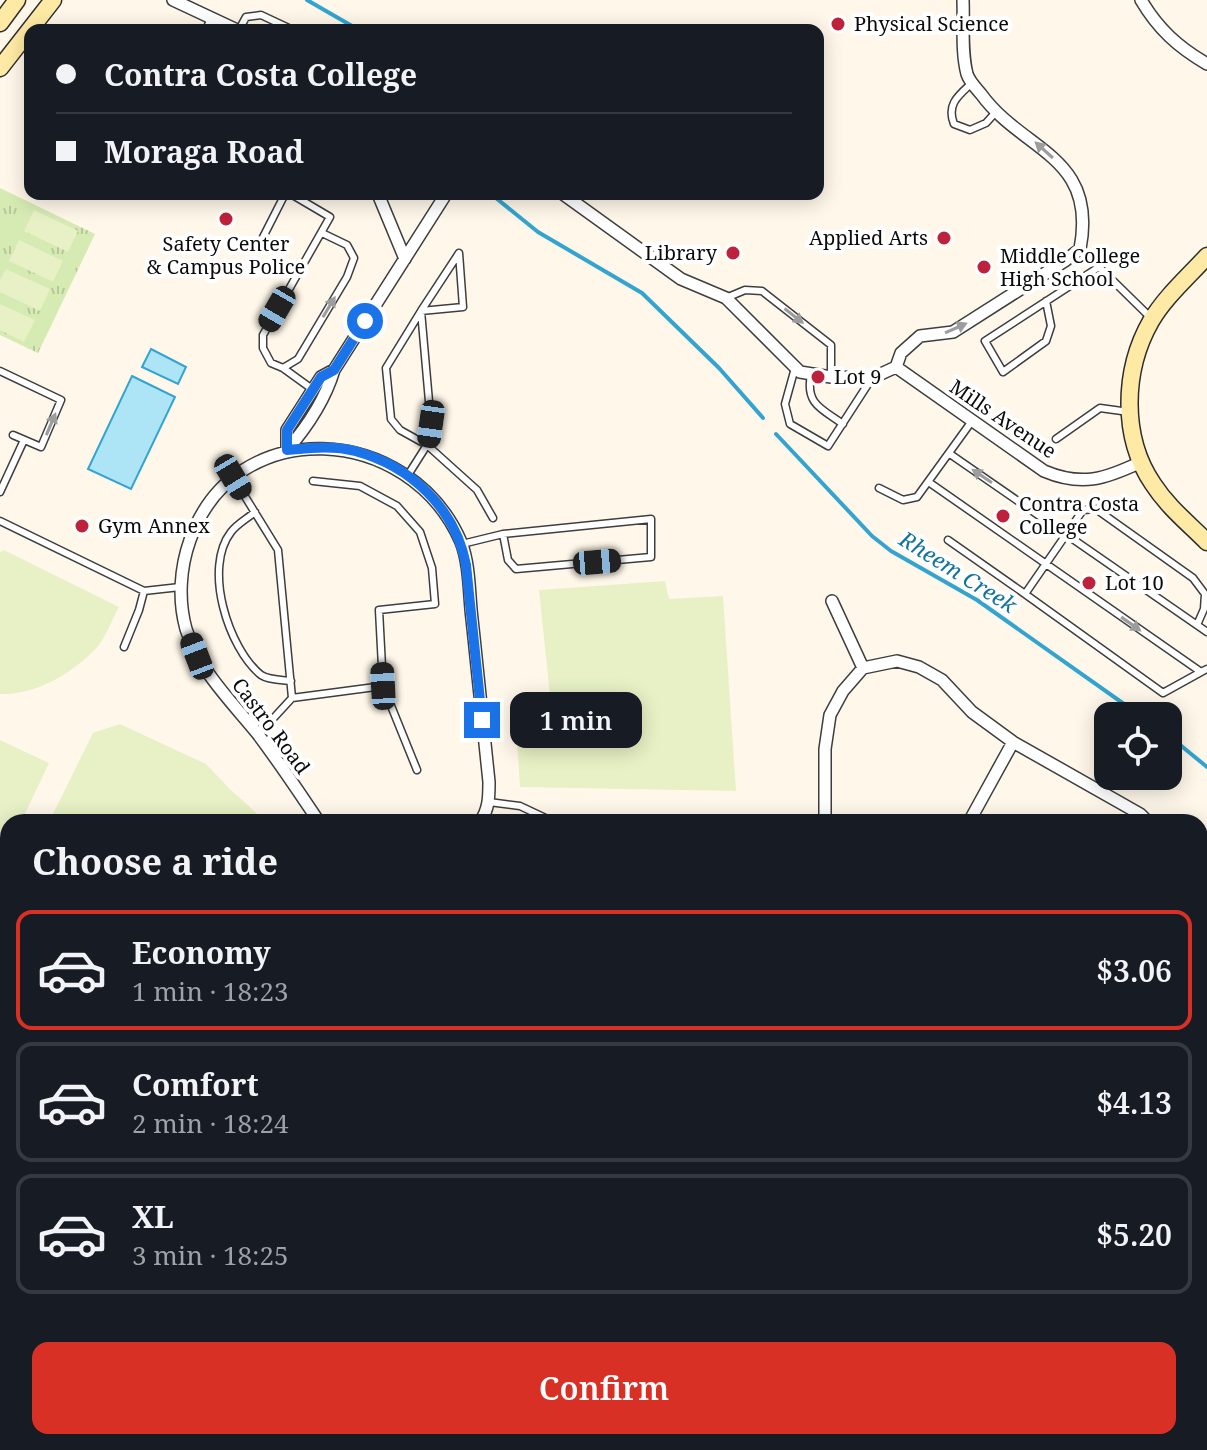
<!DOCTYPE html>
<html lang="en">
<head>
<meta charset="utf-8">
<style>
  body { margin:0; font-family:"Noto Serif",serif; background:#20242c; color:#f1f3f6; height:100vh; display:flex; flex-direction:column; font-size:30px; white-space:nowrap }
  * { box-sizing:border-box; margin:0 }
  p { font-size:26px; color:#9ea1a6 }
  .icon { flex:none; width:44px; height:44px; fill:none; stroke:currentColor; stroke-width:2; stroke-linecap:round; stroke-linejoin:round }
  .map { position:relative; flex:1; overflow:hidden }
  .details { position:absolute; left:0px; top:814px; width:1208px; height:636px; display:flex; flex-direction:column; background:#171b24; border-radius:24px 24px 0 0; box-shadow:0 4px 20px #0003 }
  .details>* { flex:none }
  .hud { position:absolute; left:24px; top:24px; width:800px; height:176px; border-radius:16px; box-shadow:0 4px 20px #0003; display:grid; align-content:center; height:176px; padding:0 32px; background:#171b24 }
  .fabs { position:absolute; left:1094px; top:702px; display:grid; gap:16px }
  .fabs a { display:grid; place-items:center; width:88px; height:88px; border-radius:16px; background:#171b24; box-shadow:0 4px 20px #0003; font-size:40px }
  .end { position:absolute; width:36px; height:36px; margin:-18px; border:10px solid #1a73e8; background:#fff; box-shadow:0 0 0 4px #fff }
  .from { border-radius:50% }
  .bubble { position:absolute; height:56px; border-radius:16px; background:#171b24; box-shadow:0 4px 20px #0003; font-size:26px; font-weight:600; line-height:56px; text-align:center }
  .car { position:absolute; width:24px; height:48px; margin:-24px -12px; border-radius:10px; box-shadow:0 0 6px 2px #0007; background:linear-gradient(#222 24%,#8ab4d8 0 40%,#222 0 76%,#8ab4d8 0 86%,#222 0) }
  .hud b { display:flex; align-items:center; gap:28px; height:76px; font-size:30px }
  .hud b+b { border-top:2px solid #363941 }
  .hud i { width:20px; height:20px; background:#f1f3f6 }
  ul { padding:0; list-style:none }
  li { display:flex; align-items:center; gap:24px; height:120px; margin:0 16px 12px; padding:0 16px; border:4px solid #363941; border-radius:16px }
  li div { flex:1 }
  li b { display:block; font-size:30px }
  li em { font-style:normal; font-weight:600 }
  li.current { border-color:#d93025 }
  li>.icon { width:72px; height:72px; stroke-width:1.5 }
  h2 { padding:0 32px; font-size:36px; line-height:96px }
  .action { display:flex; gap:16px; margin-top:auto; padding:16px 32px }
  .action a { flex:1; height:92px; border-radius:16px; background:#d93025; color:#fff; font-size:32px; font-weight:600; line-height:92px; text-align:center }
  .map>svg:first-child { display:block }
  .park { fill:url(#park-tufts) }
  .pitch { fill:#e7f1c5 }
  .water { fill:#ade5f7; stroke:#33a4d0; stroke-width:2 }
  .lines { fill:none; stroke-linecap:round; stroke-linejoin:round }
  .stream { stroke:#33a4d0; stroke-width:4 }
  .lane-casing { stroke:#3e3e3e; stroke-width:9 }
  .street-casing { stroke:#3e3e3e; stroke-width:14 }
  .secondary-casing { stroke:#2d2d2d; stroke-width:19 }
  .lane { stroke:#fff; stroke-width:6 }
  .street { stroke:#fff; stroke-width:11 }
  .secondary { stroke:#ffeaa5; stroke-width:16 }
  .oneway { fill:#9d9d9d }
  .route { stroke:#1a73e8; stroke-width:10 }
  .poi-dot { fill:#be213b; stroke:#fff; stroke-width:3 }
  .labels { text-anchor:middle; stroke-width:8; stroke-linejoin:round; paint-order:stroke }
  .poi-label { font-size:20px; fill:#0b0b0b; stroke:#fff; text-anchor:start }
  .street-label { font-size:20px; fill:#0b0b0b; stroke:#fff }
  .water-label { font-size:22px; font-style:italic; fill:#13739f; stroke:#fff }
</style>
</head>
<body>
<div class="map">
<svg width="1207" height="1450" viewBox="0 0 1207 1450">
  <defs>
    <pattern id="park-tufts" width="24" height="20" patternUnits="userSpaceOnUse" patternTransform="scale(2)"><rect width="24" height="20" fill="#d6eab3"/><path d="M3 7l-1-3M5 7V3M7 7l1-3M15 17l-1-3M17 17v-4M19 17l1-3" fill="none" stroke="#b6c799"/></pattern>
  </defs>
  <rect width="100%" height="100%" fill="#fff8ea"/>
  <path class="park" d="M0 188 95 234 38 353 0 335Z"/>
  <path class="pitch" d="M34 210 78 231 68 252 24 231Z
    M19 240 63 261 53 282 9 261Z
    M6 269 50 289 40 311 0 292V280Z
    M0 304 35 320 24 342 0 330Z
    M4 550 119 607C112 619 107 635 98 646 75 672 35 696 0 694V552Z
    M665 581 669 599 723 596 736 791 520 787 515 709 551 705 539 590Z
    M120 724 206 764 230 789 266 822H49L93 733Z
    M0 740 49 763 21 822H8V850L0 867Z"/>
  <path class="water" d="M151 349 186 367 178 384 142 367Z
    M132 376 175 397 131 489 88 469Z"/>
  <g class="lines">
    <path class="stream" d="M307 0 359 30
      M491 194 538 232 642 293 719 368 763 418
      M776 434 872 536 891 551 977 600 1141 716
      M1168 735 1207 767"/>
    <defs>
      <path id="lane" d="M206 30 211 18
        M239 30 246 17 261 15 293 30
        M972 83C959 95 946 104 954 124L970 130 986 123 995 113
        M291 194 330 217 263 335V348L271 363 283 368 312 389
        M257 249 285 194
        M726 298 745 290 762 291 831 345V376
        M1046 301 1051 326 1046 341 1003 372 985 341 1099 267 1150 317
        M283 368 298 359 347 277 354 258 347 245 322 233
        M795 368 785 404 790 424 828 446 872 378
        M0 371 61 400 41 447 13 435
        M811 375C805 404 822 409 843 424
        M1056 439 1100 408 1129 412
        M950 454 1207 632
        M408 475 427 445 431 424 421 311 459 253 463 307 421 311 386 368 391 419 400 430 427 445 477 490 493 518
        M233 477 278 550 292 698 258 735
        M313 481 360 486 397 506 420 532 432 568 435 604 379 610 383 686 417 770
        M930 483 1201 672 1207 669
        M879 488 903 500 917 497 972 421
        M0 492 24 440
        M255 512C248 518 237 524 231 532 203 568 228 648 261 675 268 680 282 680 291 681
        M0 521 144 591 180 587
        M948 540 1025 594 1083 510 1096 509 1193 578 1205 594 1204 609 1197 625
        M462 544 503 534 651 519V557L516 569 508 560 503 534
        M1025 594 1163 693 1201 672
        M124 647 139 610 144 591
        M292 698 383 686
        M489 802 520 806 554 822
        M2 1177 4 1091
        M757 1450 759 1442"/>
      <path id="street" d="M173 0 237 30
        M1141 0C1158 29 1178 47 1207 64
        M378 194 405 259
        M563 194 681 279 726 298 800 372 831 377 872 378 896 367
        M896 367 901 353 920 336 953 332 1066 260 1080 249C1098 155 1023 152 981 94 976 88 969 81 967 74 961 51 964 24 963 0
        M896 367 1044 471C1082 487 1105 479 1141 462
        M287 450C307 427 325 400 334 370L446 194
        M287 450V430L321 377 334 370
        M832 601 863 668
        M319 822C299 792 279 762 257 733 230 700 199 670 186 629 178 600 180 568 190 540 235 412 410 424 461 542 470 565 469 595 472 619 478 673 483 727 489 782 489 797 489 809 480 822
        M825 822V749L830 715 843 691 863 668 897 661 919 667 942 680 972 712 1013 742 1140 814 1148 822
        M969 822 1013 742
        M1200 876 1207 883
        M1200 1252 1207 1246
        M0 1257 8 1258
        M1200 1371 1207 1376
        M1006 1442 1020 1450
        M402 1449 442 1450
        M42 1450 43 1442
        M225 1450 226 1442
        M464 1450V1442
        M1050 1450 1056 1442"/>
      <path id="secondary" d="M0 23 17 0
        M0 68 53 0
        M1207 256C1188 277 1165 297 1151 321 1123 370 1121 437 1153 484 1168 507 1188 523 1207 542
        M0 1043 8 1044
        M0 1065 8 1066
        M1200 1085 1207 1084
        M567 1442 568 1450
        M590 1442 591 1450
        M894 1450 898 1442"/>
    </defs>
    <use href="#lane" class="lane-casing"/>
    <use href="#street" class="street-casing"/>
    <use href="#secondary" class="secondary-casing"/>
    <use href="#lane" class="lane"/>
    <use href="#street" class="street"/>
    <use href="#secondary" class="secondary"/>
  </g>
  <defs><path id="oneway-solid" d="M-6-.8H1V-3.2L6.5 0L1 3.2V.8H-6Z" transform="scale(2)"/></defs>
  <g class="oneway">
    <use href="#oneway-solid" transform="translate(1044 150) rotate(-138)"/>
    <use href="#oneway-solid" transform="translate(329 307) rotate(-59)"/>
    <use href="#oneway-solid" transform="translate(794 316) rotate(38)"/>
    <use href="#oneway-solid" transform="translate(956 328) rotate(-24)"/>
    <use href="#oneway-solid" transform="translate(51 424) rotate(-67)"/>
    <use href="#oneway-solid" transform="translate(982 476) rotate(-146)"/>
    <use href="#oneway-solid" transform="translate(1131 624) rotate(35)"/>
  </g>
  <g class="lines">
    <path class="route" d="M365 321 334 370 321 377 287 430V450C309 448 333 445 355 451 411 466 455 508 466 565L482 720"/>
  </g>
  <g class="poi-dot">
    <circle cx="838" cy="24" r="8"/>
    <circle cx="226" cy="219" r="8"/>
    <circle cx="944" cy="238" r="8"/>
    <circle cx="733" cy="253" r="8"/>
    <circle cx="984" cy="267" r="8"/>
    <circle cx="818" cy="377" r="8"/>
    <circle cx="1003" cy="516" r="8"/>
    <circle cx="82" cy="526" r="8"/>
    <circle cx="1089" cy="583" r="8"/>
  </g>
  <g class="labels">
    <g class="poi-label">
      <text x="854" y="31">Physical Science</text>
      <text x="928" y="245" text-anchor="end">Applied Arts</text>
      <text x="226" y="251" text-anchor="middle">Safety Center<tspan x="226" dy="23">&amp; Campus Police</tspan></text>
      <text x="717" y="260" text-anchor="end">Library</text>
      <text x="1000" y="263">Middle College<tspan x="1000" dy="23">High School</tspan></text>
      <text x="834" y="384">Lot 9</text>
      <text x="1019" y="511">Contra Costa<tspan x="1019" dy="23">College</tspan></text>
      <text x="98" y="533">Gym Annex</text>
      <text x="1105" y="590">Lot 10</text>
    </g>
    <g class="street-label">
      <text transform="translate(1003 419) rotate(34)" y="7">Mills Avenue</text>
      <text transform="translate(271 726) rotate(53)" y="7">Castro Road</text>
    </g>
    <g class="water-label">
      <text transform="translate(958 572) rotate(32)" y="8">Rheem Creek</text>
    </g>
  </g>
</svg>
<div class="fabs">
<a><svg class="icon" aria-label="locate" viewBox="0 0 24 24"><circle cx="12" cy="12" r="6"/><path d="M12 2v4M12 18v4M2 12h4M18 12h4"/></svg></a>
</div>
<i class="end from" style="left:365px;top:321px"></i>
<i class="end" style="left:482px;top:720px"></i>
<div class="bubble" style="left:510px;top:692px;width:132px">1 min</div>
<i class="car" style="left:277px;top:309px;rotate:210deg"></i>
<i class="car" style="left:431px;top:424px;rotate:188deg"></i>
<i class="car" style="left:233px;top:477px;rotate:149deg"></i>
<i class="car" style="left:597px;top:562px;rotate:85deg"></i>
<i class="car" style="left:197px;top:656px;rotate:339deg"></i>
<i class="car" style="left:383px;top:686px;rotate:357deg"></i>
<div class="hud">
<b><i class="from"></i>Contra Costa College</b>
<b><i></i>Moraga Road</b>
</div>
<section class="details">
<h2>Choose a ride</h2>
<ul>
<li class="current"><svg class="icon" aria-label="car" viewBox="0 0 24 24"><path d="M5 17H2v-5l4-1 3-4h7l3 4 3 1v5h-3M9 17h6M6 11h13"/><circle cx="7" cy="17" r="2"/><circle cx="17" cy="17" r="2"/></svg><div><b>Economy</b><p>1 min · 18:23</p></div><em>$3.06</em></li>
<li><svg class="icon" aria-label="car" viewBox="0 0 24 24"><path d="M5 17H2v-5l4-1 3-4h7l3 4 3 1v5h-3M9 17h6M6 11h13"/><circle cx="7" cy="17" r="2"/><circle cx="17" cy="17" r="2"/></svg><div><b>Comfort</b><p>2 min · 18:24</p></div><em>$4.13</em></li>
<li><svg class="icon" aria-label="car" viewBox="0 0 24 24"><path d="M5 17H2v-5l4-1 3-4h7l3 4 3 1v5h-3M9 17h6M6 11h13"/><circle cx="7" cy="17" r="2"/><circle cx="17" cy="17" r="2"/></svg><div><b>XL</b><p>3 min · 18:25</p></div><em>$5.20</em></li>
</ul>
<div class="action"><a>Confirm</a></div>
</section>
</div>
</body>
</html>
